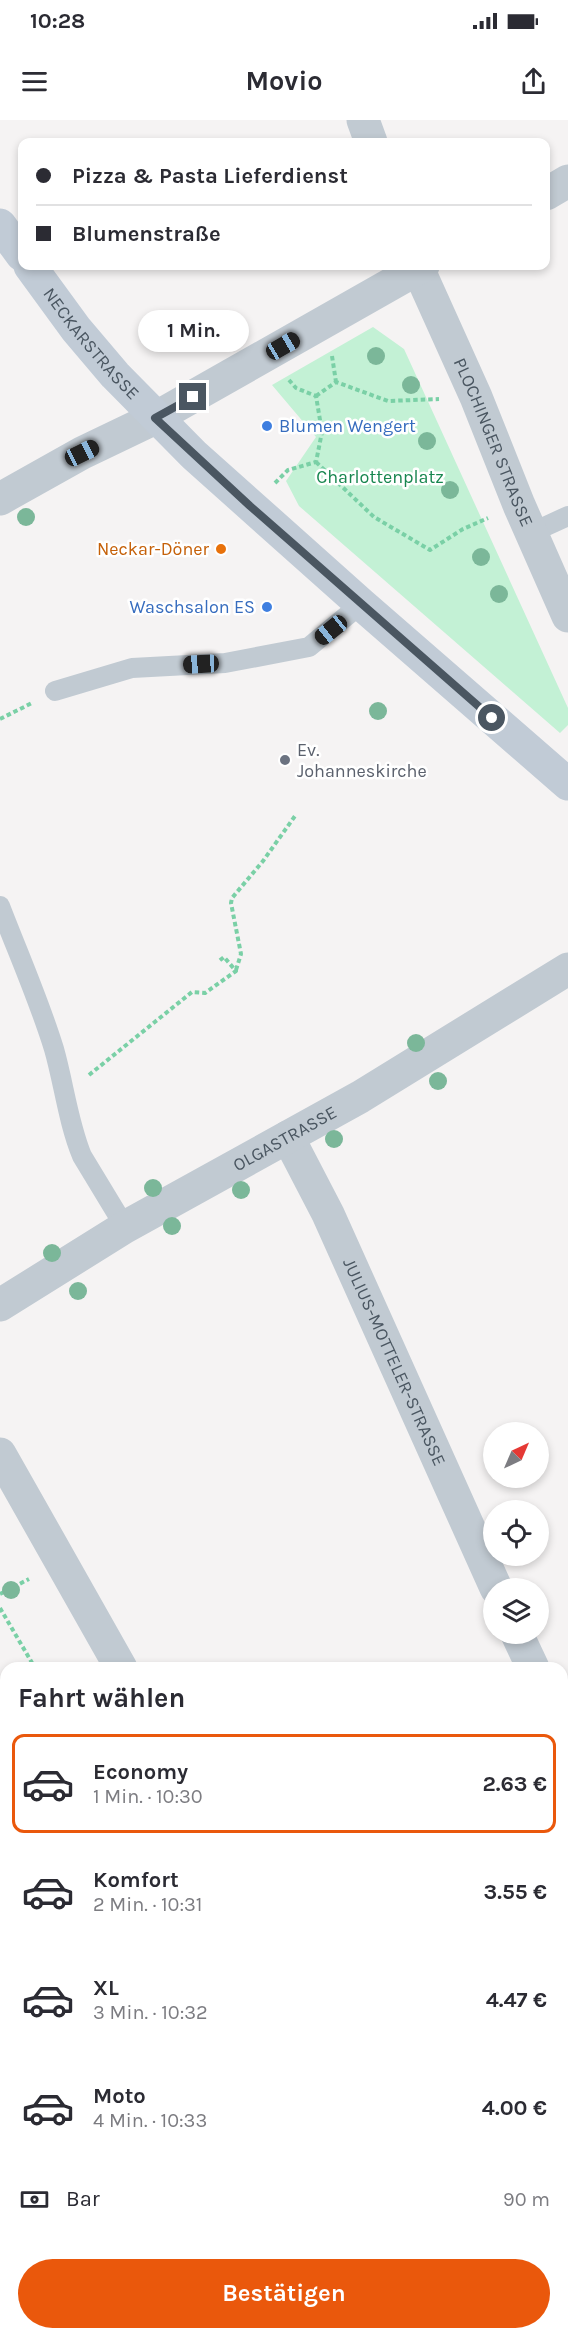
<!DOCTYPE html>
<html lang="de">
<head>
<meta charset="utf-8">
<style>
  body { margin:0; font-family:Karla,sans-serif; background:#f2f2f3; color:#2b2b33; height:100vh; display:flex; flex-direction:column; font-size:22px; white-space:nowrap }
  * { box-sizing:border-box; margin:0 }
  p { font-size:20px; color:#7c7c81 }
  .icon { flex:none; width:33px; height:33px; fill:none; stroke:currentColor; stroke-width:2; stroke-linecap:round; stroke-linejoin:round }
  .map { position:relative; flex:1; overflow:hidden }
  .sheet { position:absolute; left:0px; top:1542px; width:568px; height:678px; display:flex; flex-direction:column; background:#fff; border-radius:18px 18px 0 0; box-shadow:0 3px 9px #0003 }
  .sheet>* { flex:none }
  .hud { position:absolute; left:18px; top:18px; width:532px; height:132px; border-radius:12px; box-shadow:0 3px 9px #0003; display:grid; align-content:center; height:132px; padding:0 18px; background:#fff }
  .needle { width:39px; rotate:44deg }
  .buttons { position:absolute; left:483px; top:1302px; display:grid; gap:12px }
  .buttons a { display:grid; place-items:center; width:66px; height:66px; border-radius:50%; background:#fff; box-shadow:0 3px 9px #0003; font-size:30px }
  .end { position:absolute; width:27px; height:27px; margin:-14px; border:8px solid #4a5661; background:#fff; box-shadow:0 0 0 3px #fff }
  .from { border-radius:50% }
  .bubble { position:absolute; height:42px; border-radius:21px; background:#fff; box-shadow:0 3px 9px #0003; font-size:20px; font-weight:700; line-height:42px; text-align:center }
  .car { position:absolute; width:18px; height:36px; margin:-18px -9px; border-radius:8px; box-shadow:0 0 4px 2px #0007; background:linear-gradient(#222 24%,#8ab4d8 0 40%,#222 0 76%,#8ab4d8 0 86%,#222 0) }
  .hud b { display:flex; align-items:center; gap:21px; height:57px; font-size:22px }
  .hud b+b { border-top:2px solid #e1e1e2 }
  .hud i { width:15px; height:15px; background:#2b2b33 }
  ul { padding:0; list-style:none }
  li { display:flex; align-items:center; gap:18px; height:99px; margin:0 12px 9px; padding:0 6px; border:3px solid transparent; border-radius:12px }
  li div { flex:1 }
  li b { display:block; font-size:22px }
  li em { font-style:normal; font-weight:700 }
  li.current { border-color:#ea580c }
  li>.icon { width:54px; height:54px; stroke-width:1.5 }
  h2 { padding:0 18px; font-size:27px; line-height:72px }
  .pay { display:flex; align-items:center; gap:15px; height:66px; padding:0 18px; font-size:22px }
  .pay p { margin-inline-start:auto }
  .action { display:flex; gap:12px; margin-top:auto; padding:12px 18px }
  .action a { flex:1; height:69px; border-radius:36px; background:#ea580c; color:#fff; font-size:24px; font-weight:700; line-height:69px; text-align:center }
  .status { display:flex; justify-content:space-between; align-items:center; height:42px; padding:0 30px; background:#fff; direction:ltr }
  .status svg { height:16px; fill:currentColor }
  header { display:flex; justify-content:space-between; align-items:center; height:78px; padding:0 18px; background:#fff; font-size:27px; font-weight:700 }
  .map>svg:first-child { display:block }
  .green { fill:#c3f1d5 }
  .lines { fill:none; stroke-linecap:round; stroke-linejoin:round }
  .path { stroke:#7ad0a6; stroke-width:4; stroke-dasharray:4.5 3; stroke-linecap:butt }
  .lane { stroke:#c1cad2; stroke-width:20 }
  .street { stroke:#c1cad2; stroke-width:33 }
  .secondary { stroke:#c1cbd6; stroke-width:33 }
  .tree { fill:#7bb799 }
  .route { stroke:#4a5661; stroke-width:8 }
  .shop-dot { fill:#3f7fe0; stroke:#fff; stroke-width:2 }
  .food-dot { fill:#e8710a; stroke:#fff; stroke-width:2 }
  .worship-dot { fill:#6b7280; stroke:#fff; stroke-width:2 }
  .labels { text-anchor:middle; stroke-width:5; stroke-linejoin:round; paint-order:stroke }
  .street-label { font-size:18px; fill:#4a5661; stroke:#fff }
  .shop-label { font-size:18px; fill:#366cbe; stroke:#fff; text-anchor:start }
  .park-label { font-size:18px; fill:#17864f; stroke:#fff }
  .food-label { font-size:18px; fill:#c56008; stroke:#fff; text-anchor:end }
  .worship-label { font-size:18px; fill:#5b616d; stroke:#fff; text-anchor:start }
</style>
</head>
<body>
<div class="status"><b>10:28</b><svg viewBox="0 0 49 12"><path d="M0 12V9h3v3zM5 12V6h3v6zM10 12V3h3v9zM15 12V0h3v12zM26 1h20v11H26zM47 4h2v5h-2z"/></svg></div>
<header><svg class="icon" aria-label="menu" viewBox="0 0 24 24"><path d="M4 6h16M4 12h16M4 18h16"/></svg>Movio<svg class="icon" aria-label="share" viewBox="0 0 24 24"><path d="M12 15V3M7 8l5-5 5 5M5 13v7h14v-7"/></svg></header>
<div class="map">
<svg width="568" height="2220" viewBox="0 0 568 2220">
  <rect width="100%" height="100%" fill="#f5f3f3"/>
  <path class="green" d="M373 207 404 229 568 588V605L560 613 299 386 286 361 316 317 272 265Z"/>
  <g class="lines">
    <path class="path" d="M332 236 336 262
      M316 276 336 262 388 281 439 279
      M316 342 374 397 430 430 463 409 488 398
      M275 363 288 350 316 342 322 312 316 276 296 268 289 260
      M0 599 32 583
      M236 850 241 834 231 783 232 778 263 741 295 696
      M89 955 192 872 205 873 236 851 224 837 219 841
      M0 1474 29 1459
      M0 1488 35 1548
      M0 1782 6 1778
      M0 2080 6 2079
      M412 2214 415 2220"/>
    <path class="lane" d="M531 413 568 396
      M55 571 132 548 225 543 309 527 361 484
      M0 786C18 833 39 880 54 929 64 964 68 1002 82 1036L125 1107
      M0 2212 6 2208"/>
    <g class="street">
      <path d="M363 0 371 22"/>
      <path d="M546 74 568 61"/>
      <path id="s1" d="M417 146 476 277 519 385 568 496"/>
      <path d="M0 379 82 333 155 298 423 146"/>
      <path id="s2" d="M288 1017 328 1094 496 1468"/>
      <path id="s3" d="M0 1185 125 1107 360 977 568 849"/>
      <path d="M0 1334 121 1548"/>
      <path d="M517 1514 533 1548"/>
      <path d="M562 1611 568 1623"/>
      <path d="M562 1650 568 1647"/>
      <path d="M501 2214 505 2220"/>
    </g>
    <g class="secondary">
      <path d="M0 105 22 135"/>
      <path id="s4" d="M30 146 76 209 115 255 194 335 361 484 568 664"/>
    </g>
  </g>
  <g class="tree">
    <circle cx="376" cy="236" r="9"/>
    <circle cx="411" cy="265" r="9"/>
    <circle cx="427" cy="321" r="9"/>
    <circle cx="450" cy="370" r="9"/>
    <circle cx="26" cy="397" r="9"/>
    <circle cx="481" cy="437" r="9"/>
    <circle cx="499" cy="474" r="9"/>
    <circle cx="378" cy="591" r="9"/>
    <circle cx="416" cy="923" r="9"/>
    <circle cx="438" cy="961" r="9"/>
    <circle cx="334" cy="1019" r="9"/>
    <circle cx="153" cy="1068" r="9"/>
    <circle cx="241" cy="1070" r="9"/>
    <circle cx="172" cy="1106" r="9"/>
    <circle cx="52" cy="1133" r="9"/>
    <circle cx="78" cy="1171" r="9"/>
    <circle cx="11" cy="1470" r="9"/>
  </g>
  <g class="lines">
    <path class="route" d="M193 277 155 298 250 386 492 598"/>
  </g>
  <g class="shop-dot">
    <circle cx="267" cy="306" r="6"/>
    <circle cx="267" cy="487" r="6"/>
  </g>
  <circle class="food-dot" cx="221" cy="429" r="6"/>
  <circle class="worship-dot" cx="285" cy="640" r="6"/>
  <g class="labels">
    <g class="street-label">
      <text dy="6" stroke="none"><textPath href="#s4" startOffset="99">NECKARSTRASSE</textPath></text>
      <text dy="6" stroke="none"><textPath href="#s1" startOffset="192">PLOCHINGER STRASSE</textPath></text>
      <text dy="6" stroke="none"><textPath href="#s3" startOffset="330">OLGASTRASSE</textPath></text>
      <text dy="6" stroke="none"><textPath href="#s2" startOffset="249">JULIUS-MOTTELER-STRASSE</textPath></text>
    </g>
    <g class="shop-label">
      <text x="279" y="312">Blumen Wengert</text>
      <text x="255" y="493" text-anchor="end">Waschsalon ES</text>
    </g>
    <g class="park-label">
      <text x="380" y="363">Charlottenplatz</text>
    </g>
    <g class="food-label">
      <text x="209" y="435">Neckar-Döner</text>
    </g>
    <g class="worship-label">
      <text x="297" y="636">Ev.<tspan x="297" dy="21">Johanneskirche</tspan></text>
    </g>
  </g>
</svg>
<div class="buttons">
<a><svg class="needle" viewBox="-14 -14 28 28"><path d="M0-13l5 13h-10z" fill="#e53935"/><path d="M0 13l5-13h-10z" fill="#7c7c81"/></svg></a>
<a><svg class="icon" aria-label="locate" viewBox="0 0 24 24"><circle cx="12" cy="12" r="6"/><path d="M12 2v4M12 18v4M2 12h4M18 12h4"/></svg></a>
<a><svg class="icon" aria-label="layers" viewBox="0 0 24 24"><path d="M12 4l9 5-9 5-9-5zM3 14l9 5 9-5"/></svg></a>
</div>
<i class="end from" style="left:492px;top:598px"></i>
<i class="end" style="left:193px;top:277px"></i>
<div class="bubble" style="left:138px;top:190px;width:111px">1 Min.</div>
<i class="car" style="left:283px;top:226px;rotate:60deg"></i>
<i class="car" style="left:82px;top:333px;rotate:64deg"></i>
<i class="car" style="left:331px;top:510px;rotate:231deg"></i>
<i class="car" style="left:201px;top:544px;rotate:267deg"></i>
<div class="hud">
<b><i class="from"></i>Pizza &amp; Pasta Lieferdienst</b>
<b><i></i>Blumenstraße</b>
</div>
<section class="sheet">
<h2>Fahrt wählen</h2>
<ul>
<li class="current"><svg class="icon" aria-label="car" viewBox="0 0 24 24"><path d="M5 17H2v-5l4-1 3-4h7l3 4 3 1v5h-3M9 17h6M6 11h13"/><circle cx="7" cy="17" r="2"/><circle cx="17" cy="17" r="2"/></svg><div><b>Economy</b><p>1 Min. · 10:30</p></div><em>2.63 €</em></li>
<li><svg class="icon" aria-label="car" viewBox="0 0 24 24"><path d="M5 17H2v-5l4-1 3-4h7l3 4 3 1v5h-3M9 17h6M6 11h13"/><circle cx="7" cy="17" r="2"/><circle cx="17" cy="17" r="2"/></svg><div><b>Komfort</b><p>2 Min. · 10:31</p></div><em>3.55 €</em></li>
<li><svg class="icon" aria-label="car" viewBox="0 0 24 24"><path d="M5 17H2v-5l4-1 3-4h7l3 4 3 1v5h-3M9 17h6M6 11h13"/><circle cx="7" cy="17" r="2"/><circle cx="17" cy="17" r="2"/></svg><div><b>XL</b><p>3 Min. · 10:32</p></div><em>4.47 €</em></li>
<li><svg class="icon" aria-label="car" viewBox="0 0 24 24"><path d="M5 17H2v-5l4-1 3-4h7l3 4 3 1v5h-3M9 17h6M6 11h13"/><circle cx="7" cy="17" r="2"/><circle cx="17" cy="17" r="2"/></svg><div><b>Moto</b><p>4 Min. · 10:33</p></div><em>4.00 €</em></li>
</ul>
<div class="pay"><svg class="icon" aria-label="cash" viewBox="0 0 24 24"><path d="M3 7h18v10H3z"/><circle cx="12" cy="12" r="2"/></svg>Bar<p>90 m</p></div>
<div class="action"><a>Bestätigen</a></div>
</section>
</div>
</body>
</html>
